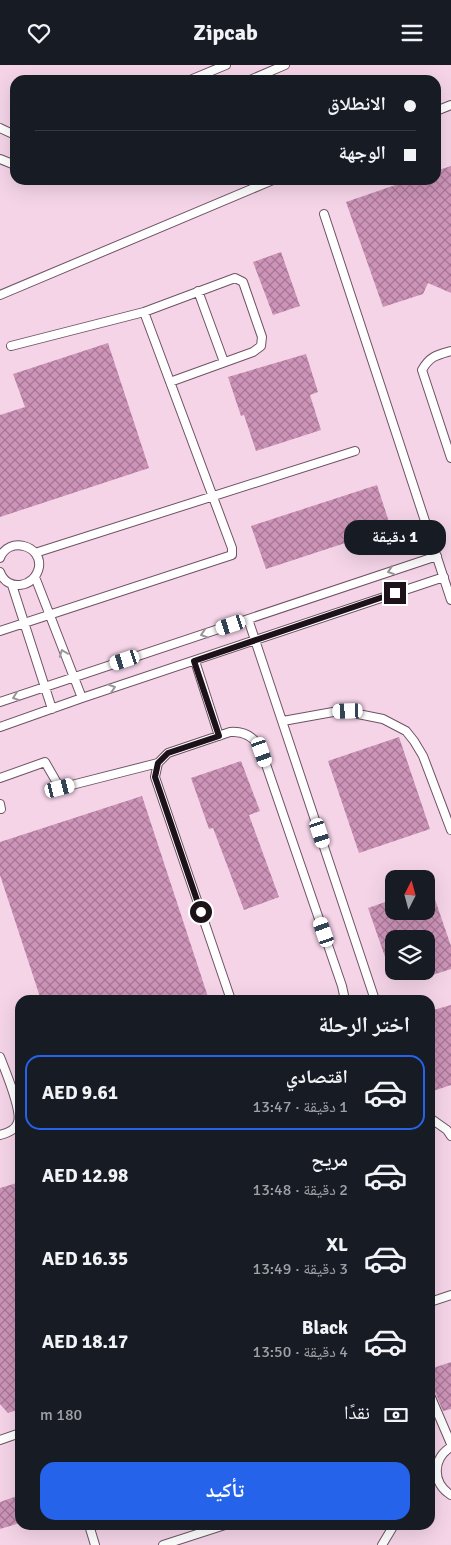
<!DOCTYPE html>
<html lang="ar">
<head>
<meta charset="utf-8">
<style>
  body { margin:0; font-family:Signika,"Noto Naskh Arabic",sans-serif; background:#20242c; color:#f1f3f6; direction:rtl; height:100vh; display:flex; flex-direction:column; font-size:19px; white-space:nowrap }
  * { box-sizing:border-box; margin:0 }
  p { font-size:16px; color:#9ea1a6 }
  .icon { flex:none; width:28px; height:28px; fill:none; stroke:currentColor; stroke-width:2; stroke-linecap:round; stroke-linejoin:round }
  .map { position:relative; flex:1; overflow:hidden; direction:ltr }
  .side { position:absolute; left:15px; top:930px; width:420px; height:535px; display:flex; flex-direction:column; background:#171b24; border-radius:15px; box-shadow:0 5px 20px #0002; direction:rtl }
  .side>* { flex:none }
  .hud { position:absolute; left:10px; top:10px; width:431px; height:110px; border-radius:15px; box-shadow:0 5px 20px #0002; direction:rtl; display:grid; align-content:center; height:110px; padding:0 25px; background:#171b24 }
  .needle { width:32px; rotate:6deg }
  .fabs { position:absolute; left:385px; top:805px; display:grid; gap:10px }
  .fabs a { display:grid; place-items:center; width:50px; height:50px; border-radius:10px; background:#171b24; box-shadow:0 5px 20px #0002; font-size:25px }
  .end { position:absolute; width:22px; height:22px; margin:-11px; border:6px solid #1d1219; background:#fff; box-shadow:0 0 0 2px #fff }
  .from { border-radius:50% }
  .bubble { position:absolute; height:35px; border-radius:15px; background:#171b24; box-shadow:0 5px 20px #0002; font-size:16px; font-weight:700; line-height:35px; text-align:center; direction:rtl }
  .car { position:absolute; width:15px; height:30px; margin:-15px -8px; border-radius:6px; box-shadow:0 0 4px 1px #0007; background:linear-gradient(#fff 24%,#345 0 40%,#fff 0 76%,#345 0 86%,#fff 0) }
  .hud b { display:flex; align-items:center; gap:18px; height:48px; font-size:19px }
  .hud b+b { border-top:1px solid #363941 }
  .hud i { width:12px; height:12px; background:#f1f3f6 }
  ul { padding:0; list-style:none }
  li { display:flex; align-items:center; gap:15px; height:75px; margin:0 10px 8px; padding:0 15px; border:2px solid transparent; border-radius:15px }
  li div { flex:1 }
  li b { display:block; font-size:19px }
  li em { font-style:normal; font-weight:700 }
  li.active { border-color:#2563eb }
  li>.icon { width:45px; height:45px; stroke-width:1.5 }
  h2 { padding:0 25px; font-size:22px; line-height:60px }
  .pay { display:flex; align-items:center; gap:12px; height:55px; padding:0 25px; font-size:19px }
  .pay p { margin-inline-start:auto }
  .action { display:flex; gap:10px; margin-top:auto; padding:10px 25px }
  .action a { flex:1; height:58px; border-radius:15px; background:#2563eb; color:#fff; font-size:20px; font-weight:700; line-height:58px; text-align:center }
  header { display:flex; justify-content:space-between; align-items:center; height:65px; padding:0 25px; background:#171b24; font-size:22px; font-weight:700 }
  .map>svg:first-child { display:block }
  .building { fill:url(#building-cross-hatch) }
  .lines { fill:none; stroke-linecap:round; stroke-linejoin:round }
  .lane-casing { stroke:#6e5364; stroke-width:10 }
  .lane { stroke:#fff; stroke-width:8 }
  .oneway { stroke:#999498 }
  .route { stroke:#1d1219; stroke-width:6 }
</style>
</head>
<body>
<header><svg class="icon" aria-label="menu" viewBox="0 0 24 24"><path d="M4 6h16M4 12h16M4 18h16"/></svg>Zipcab<svg class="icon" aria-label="heart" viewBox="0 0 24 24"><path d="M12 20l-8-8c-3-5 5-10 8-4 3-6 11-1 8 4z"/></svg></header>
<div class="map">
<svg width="451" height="1480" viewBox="0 0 451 1480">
  <defs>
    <pattern id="building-cross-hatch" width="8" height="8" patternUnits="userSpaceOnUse" patternTransform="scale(1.25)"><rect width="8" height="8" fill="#cd94b8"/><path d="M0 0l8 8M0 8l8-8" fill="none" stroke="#a67795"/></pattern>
  </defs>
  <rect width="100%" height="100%" fill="#f5d4e8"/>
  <path class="building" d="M451 101V228L428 218 423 229 383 242 346 137 410 115H436V106Z
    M281 187 300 241 273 250 253 197Z
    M108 278 149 403 0 452V350L25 342 13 309Z
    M306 289 318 327 310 330 321 365 256 386 244 350 241 351 228 312Z
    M377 420 391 463 266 504 251 461Z
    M399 672 430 764 359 788 328 696Z
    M241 696 260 746 249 750 279 832 244 845 213 763 209 764 191 713Z
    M142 731 209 935H41L0 810V777Z
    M426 817H429L451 881V904L426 912V874H394V908L391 909 368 843 394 834V846H426Z
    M451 940V1020L430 1027V946Z
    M20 1117V1344L8 1348 0 1339V1123Z
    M451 1297V1344L443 1346 435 1327 430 1324V1304Z
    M20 1430V1458L0 1464V1437Z"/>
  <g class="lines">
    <defs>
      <path id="lane" d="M190 15 226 0
        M250 15 285 0
        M436 46 451 40
        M0 63 15 70
        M0 94 15 100
        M324 149 451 535
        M198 226 224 297
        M0 230 273 115
        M11 281 144 247 235 213 243 217 262 272 261 281 253 287 170 317
        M451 286C437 290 430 291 422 305L451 393
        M35 488 355 386
        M0 493C8 471 42 480 39 502 35 523 7 527 0 507
        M35 512 82 633
        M12 520 52 644
        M248 554 375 935
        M0 566 232 490V483L144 247
        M195 596 219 671
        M0 637 437 491
        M283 656 333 647H348L383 654 406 666 414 676 423 691 451 765
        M0 662 82 633 444 512
        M0 713 45 697 60 723 158 698
        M0 739 1 744H0
        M231 935 155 712 158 698 168 688 230 667C243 666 253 671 260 682L342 921 345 935
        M0 992C5 1005 22 1045 18 1057 16 1065 8 1068 0 1070
        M430 1053 447 1065 451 1071
        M430 1237 451 1230
        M430 1330 451 1379
        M0 1375 20 1368
        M451 1382C432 1394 432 1418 451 1430
        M89 1460 95 1480
        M163 1480 225 1460
        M382 1480 394 1460"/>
    </defs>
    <use href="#lane" class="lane-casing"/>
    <use href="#lane" class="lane"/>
  </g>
  <defs><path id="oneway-chevron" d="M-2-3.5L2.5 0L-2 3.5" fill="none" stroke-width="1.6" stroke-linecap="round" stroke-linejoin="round" transform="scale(1.25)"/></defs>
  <g class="oneway">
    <use href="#oneway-chevron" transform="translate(391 506) rotate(162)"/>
    <use href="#oneway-chevron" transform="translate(204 569) rotate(162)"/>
    <use href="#oneway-chevron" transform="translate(63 588) rotate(-111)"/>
    <use href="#oneway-chevron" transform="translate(112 623) rotate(-18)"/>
    <use href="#oneway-chevron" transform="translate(16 632) rotate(161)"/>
  </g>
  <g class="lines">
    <path class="route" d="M201 847 155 712 158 698 168 688 219 671 194 596 395 528"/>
  </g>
</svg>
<div class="fabs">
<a><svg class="needle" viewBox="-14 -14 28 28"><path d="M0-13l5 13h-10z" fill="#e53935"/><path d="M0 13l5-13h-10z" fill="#9ea1a6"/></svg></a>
<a><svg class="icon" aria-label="layers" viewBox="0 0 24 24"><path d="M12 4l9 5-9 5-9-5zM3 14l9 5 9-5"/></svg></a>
</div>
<i class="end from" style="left:201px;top:847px"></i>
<i class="end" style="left:395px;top:528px"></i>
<div class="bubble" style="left:344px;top:455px;width:102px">1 دقيقة</div>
<i class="car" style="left:231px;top:560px;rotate:252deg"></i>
<i class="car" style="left:125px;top:595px;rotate:252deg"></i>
<i class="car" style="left:348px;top:646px;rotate:268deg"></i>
<i class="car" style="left:262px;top:687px;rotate:161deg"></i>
<i class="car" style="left:60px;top:723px;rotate:76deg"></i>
<i class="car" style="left:320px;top:768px;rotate:162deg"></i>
<i class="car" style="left:324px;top:867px;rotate:341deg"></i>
<div class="hud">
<b><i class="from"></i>الانطلاق</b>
<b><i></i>الوجهة</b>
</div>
<section class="side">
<h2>اختر الرحلة</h2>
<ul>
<li class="active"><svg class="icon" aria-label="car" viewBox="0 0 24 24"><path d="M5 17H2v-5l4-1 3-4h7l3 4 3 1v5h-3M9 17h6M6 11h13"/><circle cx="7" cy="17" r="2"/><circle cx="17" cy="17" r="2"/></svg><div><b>اقتصادي</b><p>1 دقيقة · 13:47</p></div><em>AED 9.61</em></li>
<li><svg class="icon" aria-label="car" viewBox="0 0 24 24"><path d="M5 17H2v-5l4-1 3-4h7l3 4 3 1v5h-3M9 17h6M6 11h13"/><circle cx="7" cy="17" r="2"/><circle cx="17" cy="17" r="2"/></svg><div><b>مريح</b><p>2 دقيقة · 13:48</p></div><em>AED 12.98</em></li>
<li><svg class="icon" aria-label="car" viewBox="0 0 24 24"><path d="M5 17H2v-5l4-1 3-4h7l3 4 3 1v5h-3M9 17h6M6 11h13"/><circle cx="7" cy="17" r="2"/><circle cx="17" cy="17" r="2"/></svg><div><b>XL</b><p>3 دقيقة · 13:49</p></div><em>AED 16.35</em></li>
<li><svg class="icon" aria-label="car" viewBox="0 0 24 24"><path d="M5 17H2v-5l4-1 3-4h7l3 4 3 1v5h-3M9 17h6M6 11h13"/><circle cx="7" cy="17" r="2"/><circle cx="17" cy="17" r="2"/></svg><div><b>Black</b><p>4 دقيقة · 13:50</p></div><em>AED 18.17</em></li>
</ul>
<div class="pay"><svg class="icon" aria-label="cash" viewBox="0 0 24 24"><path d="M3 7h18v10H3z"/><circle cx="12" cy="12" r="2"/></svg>نقدًا<p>180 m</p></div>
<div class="action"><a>تأكيد</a></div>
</section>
</div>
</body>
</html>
